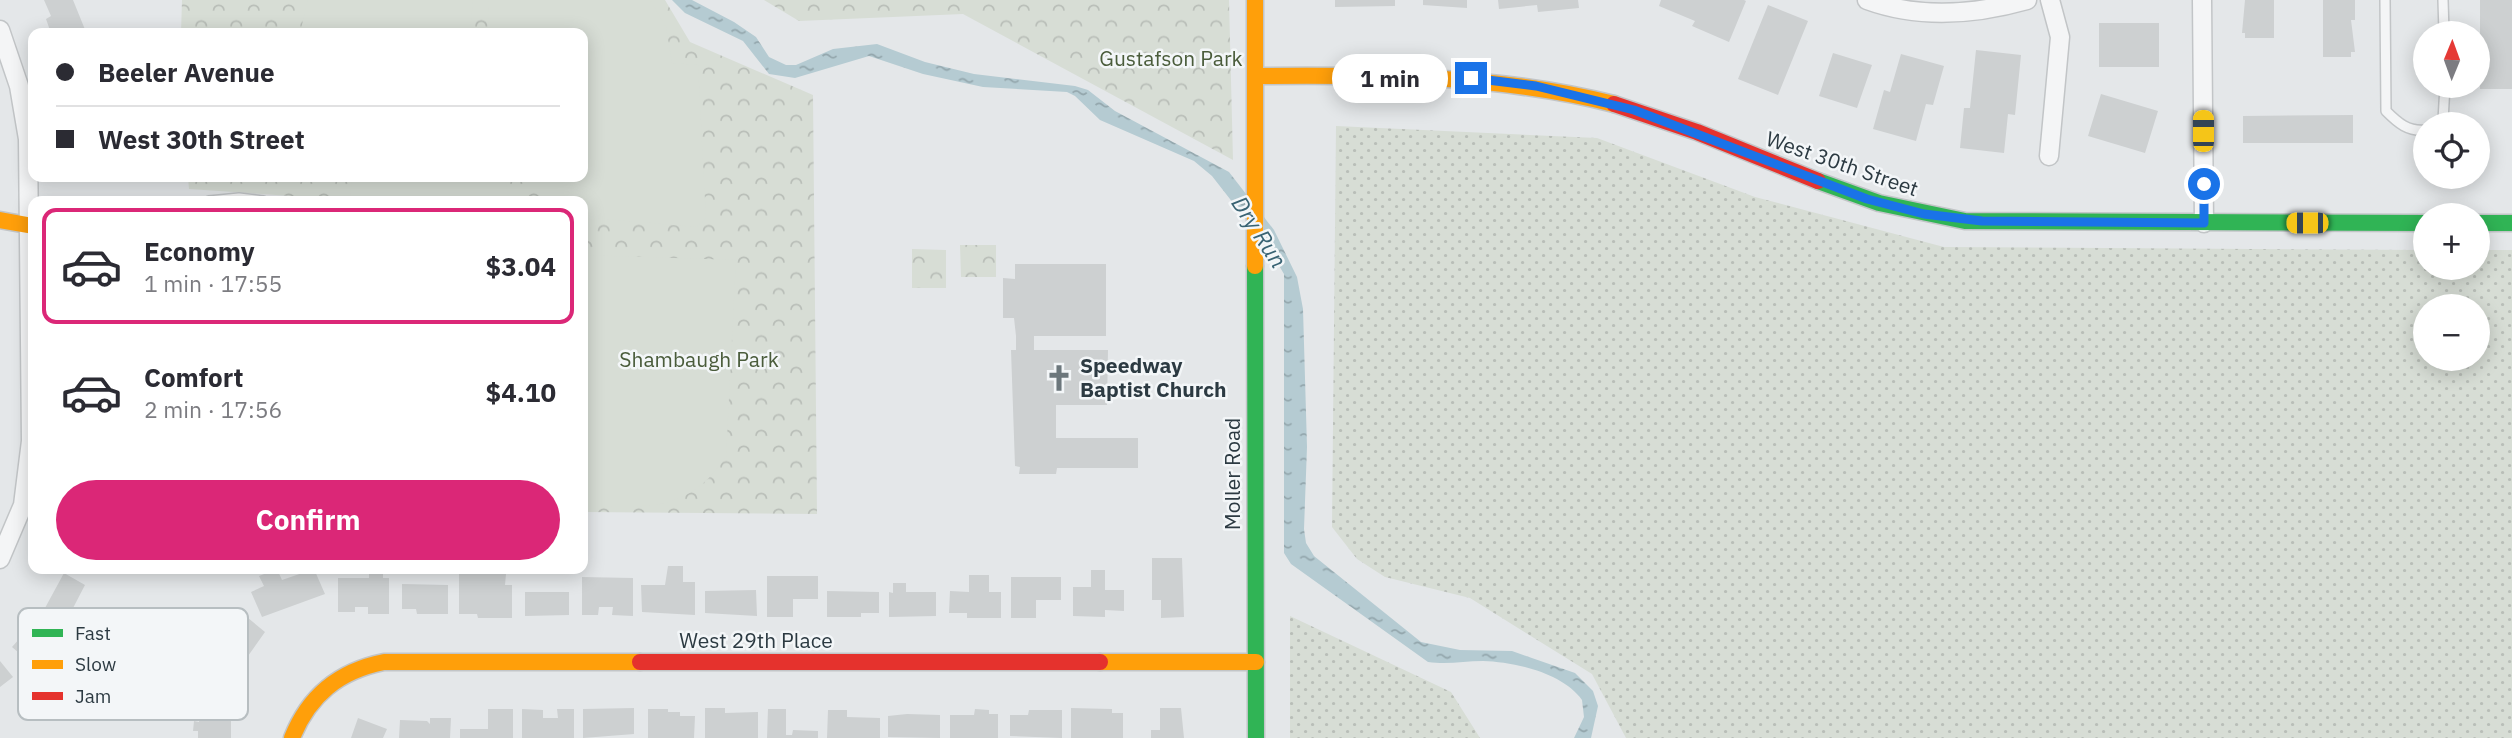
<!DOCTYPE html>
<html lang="en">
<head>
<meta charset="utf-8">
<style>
  body { margin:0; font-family:"IBM Plex Sans",sans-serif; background:#f7f7f7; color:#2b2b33; height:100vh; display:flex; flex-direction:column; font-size:26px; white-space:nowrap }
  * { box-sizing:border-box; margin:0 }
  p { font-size:23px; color:#7c7c81 }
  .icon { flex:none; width:38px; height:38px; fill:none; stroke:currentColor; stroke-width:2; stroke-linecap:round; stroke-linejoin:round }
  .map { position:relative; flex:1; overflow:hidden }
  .sheet { position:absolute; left:28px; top:196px; width:560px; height:378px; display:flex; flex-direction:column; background:#fff; border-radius:14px; box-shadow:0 4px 18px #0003 }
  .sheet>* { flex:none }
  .banner { position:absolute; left:28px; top:28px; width:560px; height:154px; border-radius:14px; box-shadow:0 4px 18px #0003; display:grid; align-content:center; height:154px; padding:0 28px; background:#fff }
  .needle { width:46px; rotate:1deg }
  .controls { position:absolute; left:2413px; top:21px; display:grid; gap:14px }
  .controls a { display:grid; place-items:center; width:77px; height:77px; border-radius:50%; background:#fff; box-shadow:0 4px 18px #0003; font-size:35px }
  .end { position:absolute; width:32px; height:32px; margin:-16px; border:9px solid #1a73e8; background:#fff; box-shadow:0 0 0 4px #fff }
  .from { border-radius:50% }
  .bubble { position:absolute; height:49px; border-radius:24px; background:#fff; box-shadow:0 4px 18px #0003; font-size:23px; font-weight:700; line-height:49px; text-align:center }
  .car { position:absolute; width:21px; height:42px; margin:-21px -10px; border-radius:9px; box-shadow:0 0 5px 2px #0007; background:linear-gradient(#f5c518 24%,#345 0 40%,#f5c518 0 76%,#345 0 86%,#f5c518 0) }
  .banner b { display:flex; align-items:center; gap:24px; height:66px; font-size:26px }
  .banner b+b { border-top:2px solid #e1e1e2 }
  .banner i { width:18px; height:18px; background:#2b2b33 }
  ul { padding:12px 0 0; list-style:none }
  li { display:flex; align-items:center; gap:21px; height:116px; margin:0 14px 10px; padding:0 14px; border:4px solid transparent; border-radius:14px }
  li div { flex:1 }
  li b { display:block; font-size:26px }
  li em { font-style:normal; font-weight:700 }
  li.selected { border-color:#db2777 }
  li>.icon { width:63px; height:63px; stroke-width:1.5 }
  .cta { display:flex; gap:14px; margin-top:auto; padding:14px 28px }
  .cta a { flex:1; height:80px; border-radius:42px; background:#db2777; color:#fff; font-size:28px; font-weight:700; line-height:80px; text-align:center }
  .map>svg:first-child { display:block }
  .grass { fill:url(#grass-dots); fill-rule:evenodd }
  .forest { fill:url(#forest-crowns) }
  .garden { fill:#d7ddd5 }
  .water { fill:url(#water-ripples) }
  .building { fill:#cdd0d1 }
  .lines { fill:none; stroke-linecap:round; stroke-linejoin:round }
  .lane-casing { stroke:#c2c5c7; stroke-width:12 }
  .street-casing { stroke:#c2c5c7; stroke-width:21 }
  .fast-casing { stroke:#c2c5c7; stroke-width:19 }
  .slow-casing { stroke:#c2c5c7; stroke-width:19 }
  .jam-casing { stroke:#c2c5c7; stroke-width:19 }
  .lane { stroke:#f4f5f6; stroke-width:9 }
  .street { stroke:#f4f5f6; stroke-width:18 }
  .fast { stroke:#30b455; stroke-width:16 }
  .slow { stroke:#ff9f0a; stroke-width:16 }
  .jam { stroke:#e5322d; stroke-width:16 }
  .route { stroke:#1a73e8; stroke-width:9 }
  .labels { text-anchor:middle; stroke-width:5; stroke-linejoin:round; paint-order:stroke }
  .park-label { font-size:21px; fill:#4a5c3b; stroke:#f3f6f8 }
  .street-label { font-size:21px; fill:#2c3a42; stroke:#f3f6f8 }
  .poi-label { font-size:21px; font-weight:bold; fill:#2c3a42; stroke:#f3f6f8; text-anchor:start }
  .water-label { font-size:23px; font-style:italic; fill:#396373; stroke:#f3f6f8 }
  .key { fill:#f3f6f8; stroke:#b7bec1; stroke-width:2 }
  .key-label { font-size:19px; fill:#2c3a42 }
</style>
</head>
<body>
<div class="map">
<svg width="2512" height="738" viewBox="0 0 2512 738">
  <defs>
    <pattern id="grass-dots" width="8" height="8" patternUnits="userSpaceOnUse" patternTransform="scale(1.75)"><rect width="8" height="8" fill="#d7ddd5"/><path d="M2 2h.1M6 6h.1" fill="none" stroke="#b9beb8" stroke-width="1.8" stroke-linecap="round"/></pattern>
    <pattern id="forest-crowns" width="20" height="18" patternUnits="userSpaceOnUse" patternTransform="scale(1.75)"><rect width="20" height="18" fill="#d7ddd5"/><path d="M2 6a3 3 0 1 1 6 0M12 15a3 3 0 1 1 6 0" fill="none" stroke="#b9beb8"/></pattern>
    <pattern id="water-ripples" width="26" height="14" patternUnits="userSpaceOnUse" patternTransform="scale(1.75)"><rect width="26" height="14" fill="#b5cbd2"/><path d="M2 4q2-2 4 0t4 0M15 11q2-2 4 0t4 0" fill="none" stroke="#93a6ac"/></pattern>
  </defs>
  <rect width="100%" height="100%" fill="#e4e7e9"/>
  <path class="grass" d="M1336 126 1597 138 1755 197 1944 247 2425 250 2426 268H2478V250H2512V738H1626L1592 674 1470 598 1385 577 1357 559 1332 527ZM2426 306H2478V359H2426Z
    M1290 616 1451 692 1480 738H1290Z"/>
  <path class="forest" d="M182 0H665L690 42 813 95 817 514 583 512V201H320V198L189 189 188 177H583V33H181Z
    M764 0H1229L1233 160 963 14 799 21Z
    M960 245H996V277H961Z
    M912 249 946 250V288H912Z"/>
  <path class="garden" d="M308 0H473L470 33H300Z
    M488 0H650L666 27 672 63 698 65 706 219 696 227 583 217V201H540V177H583V88L588 82H583V33H489Z
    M352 177H505L509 201H350Z
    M583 255 736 260 726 457C686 515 646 506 583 506Z"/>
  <path class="water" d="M672 0H692L734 22 756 37 769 57 786 65H796L833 49 877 44 925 62 974 74 1075 86 1088 90 1115 111 1229 172 1274 230 1297 277 1303 309 1307 447 1304 529 1306 543 1314 556 1421 642 1460 650 1512 651 1575 673 1593 691 1598 706 1591 738H1574L1584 717 1582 700C1563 673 1515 662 1483 661 1464 661 1448 665 1428 662L1291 564 1284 553V274L1269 249 1212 176 1194 161 1100 120 1075 96 1067 92 983 87 923 74 869 56 795 78 769 74 743 41 685 13Z"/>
  <path class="building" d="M44 0H73L86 32 51 33 46 19 51 16Z
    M1335 0H1395V6L1335 7Z
    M1423 0H1467V8L1423 5Z
    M1498 0H1578L1579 8 1538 12 1537 5 1499 9Z
    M1661 0H1744L1746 1 1729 42 1692 26 1695 21 1659 6Z
    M2245 0H2274V38H2245V33H2242Z
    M2323 0H2355V20H2351L2355 52H2351V57H2323Z
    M2480 0H2512V89H2480Z
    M1768 5 1808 21 1778 95 1738 79Z
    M2099 23H2159V67H2099Z
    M1976 50 2021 55 2015 115 2008 114 2004 153 1960 148 1964 108H1970Z
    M1833 53 1872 65 1857 108 1819 96Z
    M1901 54 1944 66 1933 105 1926 104 1916 141 1873 129 1884 90 1890 92Z
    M2101 94 2158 111 2145 153 2088 136Z
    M2353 115V143H2243V116Z
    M1015 264H1106V336H1034V350H1108L1107 405H1056V438H1138V468H1057L1056 474H1019L1020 467 1015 466 1011 350H1016V336L1014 318H1003V278L1015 279Z
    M1152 558H1182L1184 617 1161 618V600H1152Z
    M668 566H683V582H695V615L642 612 641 585H665Z
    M277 569 282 580 314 569 325 594 262 617 251 592 264 586 259 576Z
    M1091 570H1105V590H1124V611L1105 610V617L1073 616V587H1091Z
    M369 571H383V578H389V614H368V607H355V612H338V578H369Z
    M64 573 85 585 72 610 82 615 77 626 45 608Z
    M459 574H506L505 585H512V618H478L477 614H459Z
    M969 575H989V592H1001V618H967V613H949L950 591 969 592Z
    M767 576H818V599H793V617H767Z
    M582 577 633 578V616L612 615 613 607H599L598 615H582Z
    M1011 577H1061V600H1036V618H1011Z
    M893 583H906V592H936V616L889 617V592L893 593Z
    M402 584 448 585V614H417L416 609H402Z
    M756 590 757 616 705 613V591Z
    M827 591 879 592V613H861V617H827Z
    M525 592H569V615L525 616Z
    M242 613 265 632 231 680 213 665 224 651 217 644 224 636 221 634Z
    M37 619 58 637 55 640 82 665 80 667 88 674 76 687 69 680 66 683 46 666 41 672 12 647Z
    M0 661 13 677 0 687Z
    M202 687 231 688V738H198V731H193L194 721 199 722Z
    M634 708V734L583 738V709Z
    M705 708H725V713L758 712V738H705Z
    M1071 708 1112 709V713H1123V738H1071Z
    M1160 708H1181L1184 738H1151V730H1160Z
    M488 709H513V738H460V729H488Z
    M522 709 543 710V718H558L557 709H574V738H522Z
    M648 709H668V712H680V716H695L694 738H648Z
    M768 709H786V735H792L793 730 818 731V738H767Z
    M975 709 989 710V714H998V738H950V715H974Z
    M828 710H847V717L880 718V738H827Z
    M1029 710H1062V738L1010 736V715H1028Z
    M907 714 940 715V738L888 737V716Z
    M358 718 387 729 383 738H351Z
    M430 718H451L450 738H399L400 720 427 721 430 724Z"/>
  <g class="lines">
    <defs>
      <path id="lane" d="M2385 0 2386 111C2398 123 2408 132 2426 130
        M2443 0 2444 33
        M2437 124 2443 120 2445 86
        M209 201 239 198 263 201"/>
      <path id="street" d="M1867 0C1919 19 1974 15 2027 0
        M2202 0 2204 223
        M0 30 19 86 28 139 31 441 23 505 0 559
        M2049 156 2060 37 2050 0"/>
      <path id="fast" d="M1818 181 1879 203 1965 221 2426 223
        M2478 223H2512
        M1255 266 1256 738"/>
      <path id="slow" d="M1255 0V266
        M1255 76C1375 75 1496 74 1614 104
        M0 220 33 226
        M1100 662H1256
        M292 738C309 695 339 671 384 662H640"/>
      <path id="jam" d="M1614 104 1697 132 1818 181
        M640 662H1100"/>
    </defs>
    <use href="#lane" class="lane-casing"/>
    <use href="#street" class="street-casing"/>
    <use href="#fast" class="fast-casing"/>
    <use href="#slow" class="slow-casing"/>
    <use href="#jam" class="jam-casing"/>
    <use href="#lane" class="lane"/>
    <use href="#street" class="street"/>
    <use href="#fast" class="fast"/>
    <use href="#slow" class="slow"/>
    <use href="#jam" class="jam"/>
  </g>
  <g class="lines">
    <path class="route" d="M1471 78 1536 86 1634 110 1867 199 1924 214 1982 221 2204 223V184"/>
  </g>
  <defs>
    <symbol id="church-bare" viewBox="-9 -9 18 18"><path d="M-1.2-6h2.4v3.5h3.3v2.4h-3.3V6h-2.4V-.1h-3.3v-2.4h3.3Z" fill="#6c777c" stroke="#f3f6f8" stroke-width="2.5" paint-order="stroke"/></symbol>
  </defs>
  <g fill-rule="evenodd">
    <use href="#church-bare" x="1040" y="359" width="38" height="38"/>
  </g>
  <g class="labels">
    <g class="park-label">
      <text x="1171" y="66">Gustafson Park</text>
      <text x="699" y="367">Shambaugh Park</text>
    </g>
    <g class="street-label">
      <text transform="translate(1842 164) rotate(19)" y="7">West 30th Street</text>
      <text transform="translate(1233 474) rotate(-90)" y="7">Moller Road</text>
      <text x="756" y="648">West 29th Place</text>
    </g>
    <g class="poi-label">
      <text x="1080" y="373">Speedway<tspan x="1080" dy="24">Baptist Church</tspan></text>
    </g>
    <g class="water-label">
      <text transform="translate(1259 232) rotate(57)" y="8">Dry Run</text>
    </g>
  </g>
  <rect x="18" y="608" width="230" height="112" rx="10" class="key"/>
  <rect x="32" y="629" width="31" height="8" fill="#30b455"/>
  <rect x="32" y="660" width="31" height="9" fill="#ff9f0a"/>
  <rect x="32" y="692" width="31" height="8" fill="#e5322d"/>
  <g class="key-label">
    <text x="75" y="640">Fast</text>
    <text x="75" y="671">Slow</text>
    <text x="75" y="703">Jam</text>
  </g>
</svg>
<div class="controls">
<a><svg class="needle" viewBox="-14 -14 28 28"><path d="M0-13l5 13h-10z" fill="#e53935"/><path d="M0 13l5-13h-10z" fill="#7c7c81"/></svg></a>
<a><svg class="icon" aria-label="locate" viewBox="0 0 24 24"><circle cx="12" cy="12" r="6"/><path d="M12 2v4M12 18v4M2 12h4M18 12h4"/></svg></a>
<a>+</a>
<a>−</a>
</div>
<i class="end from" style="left:2204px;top:184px"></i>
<i class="end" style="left:1471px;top:78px"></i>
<div class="bubble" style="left:1332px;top:54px;width:116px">1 min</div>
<i class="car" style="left:2203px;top:131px;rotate:0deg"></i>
<i class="car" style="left:2307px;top:223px;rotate:270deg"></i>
<div class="banner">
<b><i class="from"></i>Beeler Avenue</b>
<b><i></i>West 30th Street</b>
</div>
<section class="sheet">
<ul>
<li class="selected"><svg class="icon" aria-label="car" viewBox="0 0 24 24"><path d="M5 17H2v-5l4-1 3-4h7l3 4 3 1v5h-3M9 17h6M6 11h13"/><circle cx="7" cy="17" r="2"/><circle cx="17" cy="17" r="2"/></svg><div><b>Economy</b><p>1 min · 17:55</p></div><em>$3.04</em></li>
<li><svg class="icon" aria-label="car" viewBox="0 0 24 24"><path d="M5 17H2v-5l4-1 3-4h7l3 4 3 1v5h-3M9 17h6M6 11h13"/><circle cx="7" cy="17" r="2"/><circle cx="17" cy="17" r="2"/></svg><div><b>Comfort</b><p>2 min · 17:56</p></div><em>$4.10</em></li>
</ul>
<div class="cta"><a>Confirm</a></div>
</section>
</div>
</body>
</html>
